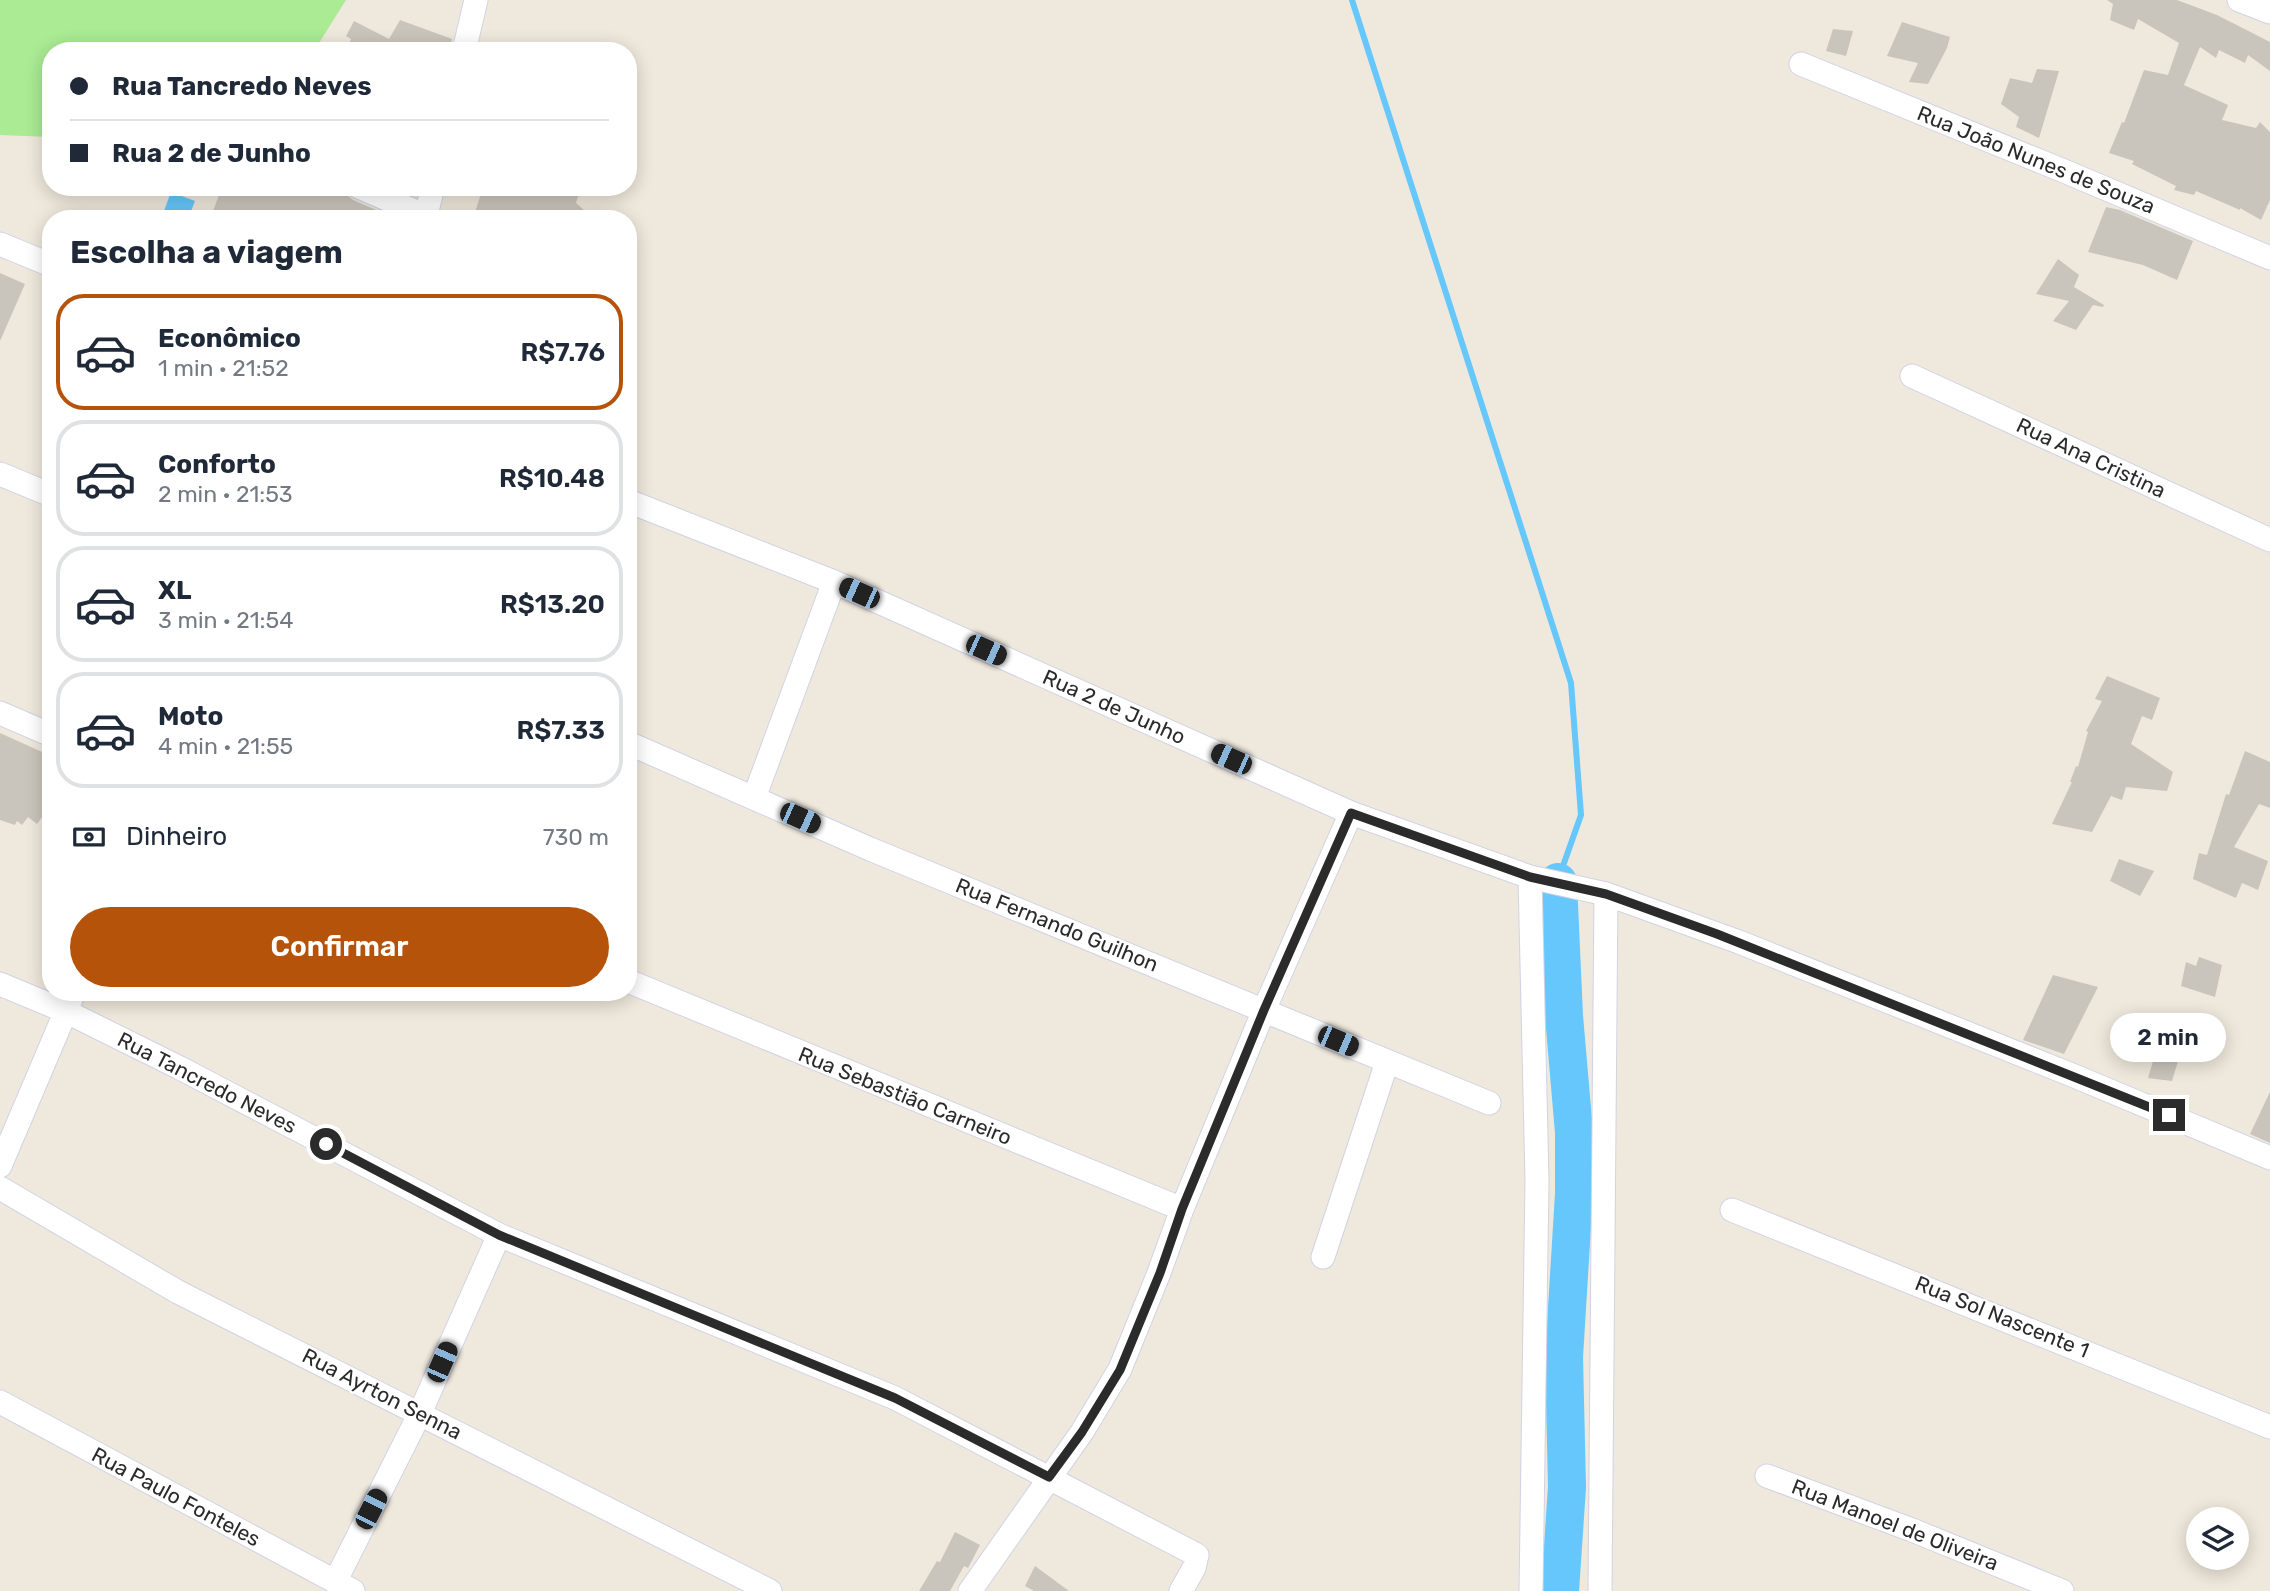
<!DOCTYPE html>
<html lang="pt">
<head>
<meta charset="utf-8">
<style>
  body { margin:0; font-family:Rubik,sans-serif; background:#f2f2f3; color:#1f2937; height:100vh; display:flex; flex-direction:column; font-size:26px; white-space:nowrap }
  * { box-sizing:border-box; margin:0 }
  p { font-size:23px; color:#747a83 }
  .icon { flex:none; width:38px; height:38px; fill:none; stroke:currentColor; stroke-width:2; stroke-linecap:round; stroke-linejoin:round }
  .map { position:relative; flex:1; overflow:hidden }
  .panel { position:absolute; left:42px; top:210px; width:595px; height:791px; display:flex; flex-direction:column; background:#fff; border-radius:28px; box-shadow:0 4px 18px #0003 }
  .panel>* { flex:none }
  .guide { position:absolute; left:42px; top:42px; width:595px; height:154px; border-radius:28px; box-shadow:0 4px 18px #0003; display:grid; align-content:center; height:154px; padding:0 28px; background:#fff }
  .buttons { position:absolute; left:2186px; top:1507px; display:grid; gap:14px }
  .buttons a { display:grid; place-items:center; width:63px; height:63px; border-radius:50%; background:#fff; box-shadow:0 4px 18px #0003; font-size:35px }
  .end { position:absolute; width:32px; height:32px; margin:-16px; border:9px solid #2b2b2b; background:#fff; box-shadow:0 0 0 4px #fff }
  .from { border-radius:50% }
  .bubble { position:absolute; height:49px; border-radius:24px; background:#fff; box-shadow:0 4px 18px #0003; font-size:23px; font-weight:600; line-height:49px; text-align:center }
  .car { position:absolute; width:21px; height:42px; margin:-21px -10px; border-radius:9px; box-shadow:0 0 5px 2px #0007; background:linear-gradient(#222 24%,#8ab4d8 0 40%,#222 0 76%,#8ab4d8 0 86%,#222 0) }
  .guide b { display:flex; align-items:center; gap:24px; height:66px; font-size:26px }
  .guide b+b { border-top:2px solid #e0e1e3 }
  .guide i { width:18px; height:18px; background:#1f2937 }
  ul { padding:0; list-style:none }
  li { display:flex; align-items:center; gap:21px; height:116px; margin:0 14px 10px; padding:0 14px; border:4px solid #e0e1e3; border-radius:28px }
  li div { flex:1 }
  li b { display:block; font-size:26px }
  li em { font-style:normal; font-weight:600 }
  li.active { border-color:#b45309 }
  li>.icon { width:63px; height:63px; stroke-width:1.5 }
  h2 { padding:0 28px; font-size:32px; line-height:84px }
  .pay { display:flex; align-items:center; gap:18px; height:77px; padding:0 28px; font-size:26px }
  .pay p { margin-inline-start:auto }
  .cta { display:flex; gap:14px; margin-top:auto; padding:14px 28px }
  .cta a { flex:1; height:80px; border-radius:42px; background:#b45309; color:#fff; font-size:28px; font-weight:600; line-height:80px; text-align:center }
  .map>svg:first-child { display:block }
  .green { fill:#aaeb93 }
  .water { fill:#65c7fb }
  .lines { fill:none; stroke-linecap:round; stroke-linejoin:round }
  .stream { stroke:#65c7fb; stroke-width:6 }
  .river { stroke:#65c7fb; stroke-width:38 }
  .building { fill:#cac5bc }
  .minor-casing { stroke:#d1d3e6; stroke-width:25 }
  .minor { stroke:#fff; stroke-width:23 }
  .route { stroke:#2b2b2b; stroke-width:9 }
  .labels { text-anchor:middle; stroke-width:5; stroke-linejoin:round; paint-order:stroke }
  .street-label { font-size:21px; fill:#2b2b2b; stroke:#fff }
</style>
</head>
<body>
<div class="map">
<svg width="2270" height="1591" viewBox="0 0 2270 1591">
  <rect width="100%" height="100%" fill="#efe8dc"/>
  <path class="green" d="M0 0H346L314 51H51V137L0 135Z"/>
  <path class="water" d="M171 192 195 201 188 219H161Z"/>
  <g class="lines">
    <path class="stream" d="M1352 0 1571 683 1581 815 1558 880"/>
    <path class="river" d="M1558 882 1564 1016 1574 1132V1194L1564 1357 1567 1487 1560 1591"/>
  </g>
  <path class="building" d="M2107 0H2177L2217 15 2270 42V71L2248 55 2245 63 2219 50 2216 58 2200 47 2184 85 2228 105 2222 120 2256 128 2260 122 2270 132V200L2261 220 2240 208V210L2196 191 2194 195 2174 190 2176 186 2132 164 2134 161 2109 153 2122 122 2124 123 2144 70 2168 75 2179 43 2138 19 2134 30 2110 20 2113 4Z
    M400 20 452 39 450 51H347L351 39 346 36 354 21 389 39Z
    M1902 22 1950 37 1947 48 1928 84 1909 82 1918 63 1887 56Z
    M1833 29 1853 31 1846 56 1826 51Z
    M2037 69 2059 71 2039 138 2016 127 2019 117 2001 104 2010 78 2032 83Z
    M222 187H345L347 195 353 200 397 219H210Z
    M483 187H581L576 203 592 217 571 215 570 219H473Z
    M2106 207 2120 210 2193 241 2177 280 2143 265 2088 252Z
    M2058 259 2079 275 2074 287 2104 305 2103 307 2093 305 2076 330 2053 321 2069 301 2036 294Z
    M0 273 25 284 0 341Z
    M2107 676 2160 698 2152 720 2142 716 2131 744 2173 772 2167 791 2126 787 2122 800 2111 796 2092 832 2052 824 2072 782H2070L2076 766 2078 767 2088 732 2086 731 2102 701 2095 699Z
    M0 733 51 756V805L37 824 28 817 22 825 17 821 15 825 0 820Z
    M2245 751 2270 762V808L2259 804 2234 847 2268 861 2258 890 2242 883 2236 898 2193 879 2199 853 2207 855 2226 794 2229 795Z
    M2119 859 2154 871 2140 896 2110 881Z
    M2199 957 2222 965 2215 997 2181 986 2186 962 2196 966Z
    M2053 975 2098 987 2064 1054 2023 1040Z
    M2160 1038 2184 1041 2172 1081 2148 1078Z
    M2270 1092V1143L2250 1134Z
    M955 1532 980 1545 968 1568 964 1566 950 1591H919L937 1561 940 1562Z
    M1035 1566 1069 1591H1034L1025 1586Z"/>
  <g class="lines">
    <defs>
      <path id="minor" d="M2239 0 2270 12
        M464 51 476 0
        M1801 64 2064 171 2270 258
        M359 187 426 216
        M425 219 433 187
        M0 244 51 265
        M1912 376 2270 540
        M0 474 51 495
        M628 501 834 582 1351 813 1530 877 1606 894 1739 942 2072 1075 2270 1158
        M0 713 51 735
        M628 743 870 849 1489 1103
        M754 798 834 582
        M1530 877 1537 1181 1531 1591
        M628 981 1182 1209
        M0 984 65 1011 180 1068 499 1235 895 1398 1197 1555 1194 1568 1181 1591
        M0 1166 74 992
        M0 1188 178 1292 770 1591
        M1732 1210 2270 1427
        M1323 1257 1387 1062
        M0 1402 353 1591
        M1767 1476 1912 1530 2062 1591
        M335 1582 420 1413 499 1235
        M970 1591 1082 1432 1120 1369 1159 1273 1182 1209 1264 1010 1351 813
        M1600 1591 1606 894"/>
    </defs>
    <use href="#minor" class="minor-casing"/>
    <use href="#minor" class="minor"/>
  </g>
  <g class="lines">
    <path class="route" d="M326 1144 499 1235 895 1398 1049 1477 1082 1432 1120 1370 1160 1273 1182 1209 1264 1010 1351 813 1530 877 1606 894 1717 934 2169 1115"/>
  </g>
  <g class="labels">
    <g class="street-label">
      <text transform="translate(2036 160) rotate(22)" y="7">Rua João Nunes de Souza</text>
      <text transform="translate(2091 458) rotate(25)" y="7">Rua Ana Cristina</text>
      <text transform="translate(1114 707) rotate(24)" y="7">Rua 2 de Junho</text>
      <text transform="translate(1057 925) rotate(22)" y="7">Rua Fernando Guilhon</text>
      <text transform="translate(207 1083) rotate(27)" y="7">Rua Tancredo Neves</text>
      <text transform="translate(905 1096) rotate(22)" y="7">Rua Sebastião Carneiro</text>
      <text transform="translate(2002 1317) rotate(22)" y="7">Rua Sol Nascente 1</text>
      <text transform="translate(382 1394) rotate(27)" y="7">Rua Ayrton Senna</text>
      <text transform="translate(176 1497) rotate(28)" y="7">Rua Paulo Fonteles</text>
      <text transform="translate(1895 1525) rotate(21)" y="7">Rua Manoel de Oliveira</text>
    </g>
  </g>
</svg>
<div class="buttons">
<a><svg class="icon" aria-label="layers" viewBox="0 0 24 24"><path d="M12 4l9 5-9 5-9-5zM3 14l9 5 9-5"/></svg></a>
</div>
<i class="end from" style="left:326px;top:1144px"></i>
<i class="end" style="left:2169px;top:1115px"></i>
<div class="bubble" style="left:2110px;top:1013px;width:116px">2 min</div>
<i class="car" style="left:859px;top:593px;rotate:294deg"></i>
<i class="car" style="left:986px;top:650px;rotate:114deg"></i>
<i class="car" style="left:1231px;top:759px;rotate:294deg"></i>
<i class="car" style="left:800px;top:818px;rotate:114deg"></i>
<i class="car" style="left:1338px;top:1041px;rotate:113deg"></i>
<i class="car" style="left:442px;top:1362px;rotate:24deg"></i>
<i class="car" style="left:371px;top:1509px;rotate:27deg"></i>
<div class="guide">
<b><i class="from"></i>Rua Tancredo Neves</b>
<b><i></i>Rua 2 de Junho</b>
</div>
<section class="panel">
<h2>Escolha a viagem</h2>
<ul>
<li class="active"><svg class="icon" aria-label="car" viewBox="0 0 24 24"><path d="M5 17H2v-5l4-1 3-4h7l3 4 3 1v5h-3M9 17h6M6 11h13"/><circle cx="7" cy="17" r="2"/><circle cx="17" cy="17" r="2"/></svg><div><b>Econômico</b><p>1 min · 21:52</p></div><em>R$7.76</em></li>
<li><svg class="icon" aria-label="car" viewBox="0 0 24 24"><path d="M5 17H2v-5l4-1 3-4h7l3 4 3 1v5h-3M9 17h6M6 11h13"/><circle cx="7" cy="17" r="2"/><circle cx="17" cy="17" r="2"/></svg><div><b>Conforto</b><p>2 min · 21:53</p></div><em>R$10.48</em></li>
<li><svg class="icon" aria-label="car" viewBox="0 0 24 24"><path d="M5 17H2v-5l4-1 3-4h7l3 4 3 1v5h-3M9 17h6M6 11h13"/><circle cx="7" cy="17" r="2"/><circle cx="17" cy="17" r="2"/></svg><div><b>XL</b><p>3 min · 21:54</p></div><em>R$13.20</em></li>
<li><svg class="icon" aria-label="car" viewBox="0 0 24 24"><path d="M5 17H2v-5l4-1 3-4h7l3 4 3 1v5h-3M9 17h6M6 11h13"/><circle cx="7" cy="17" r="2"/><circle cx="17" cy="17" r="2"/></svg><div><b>Moto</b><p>4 min · 21:55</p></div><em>R$7.33</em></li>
</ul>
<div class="pay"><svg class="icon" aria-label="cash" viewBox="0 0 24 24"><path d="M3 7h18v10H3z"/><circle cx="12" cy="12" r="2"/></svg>Dinheiro<p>730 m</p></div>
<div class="cta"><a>Confirmar</a></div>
</section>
</div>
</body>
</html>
